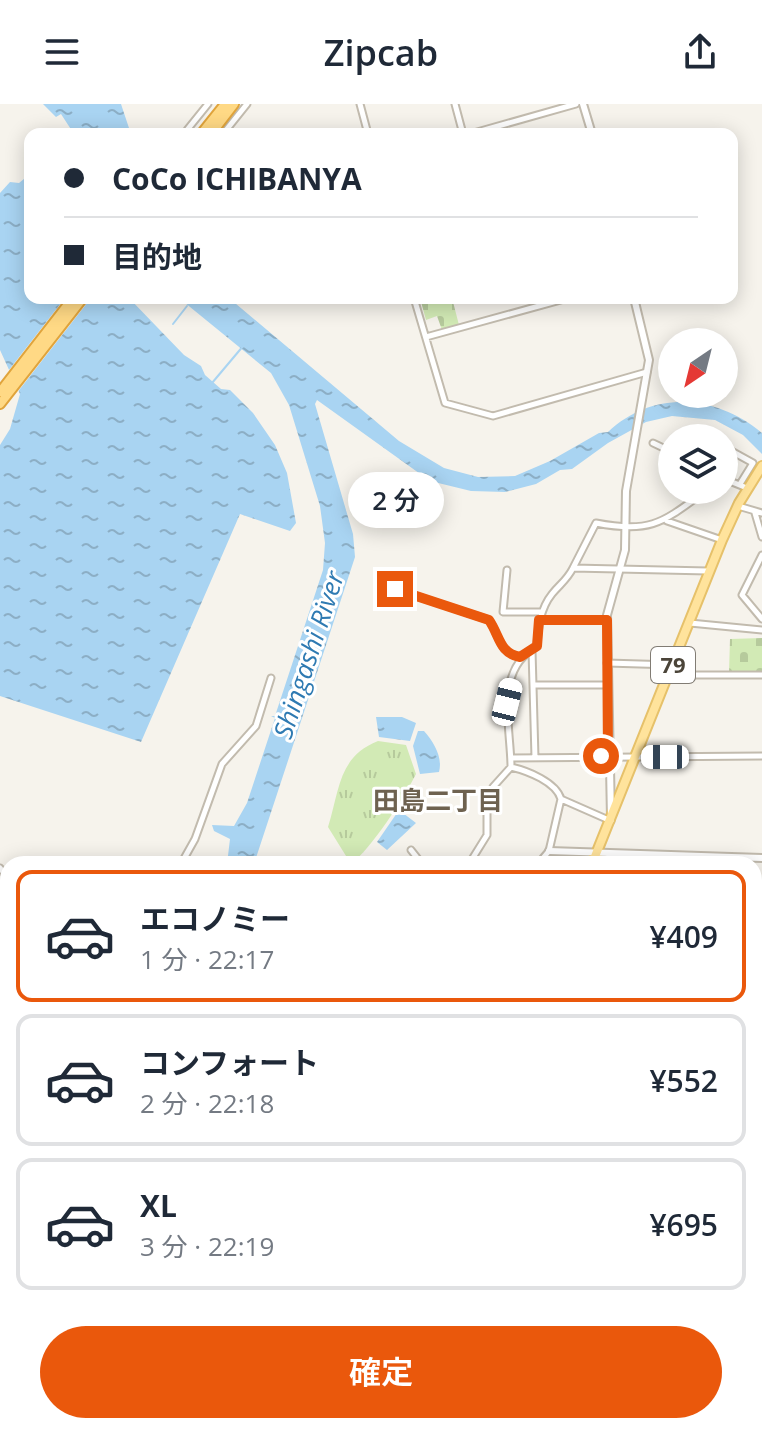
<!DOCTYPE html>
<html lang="ja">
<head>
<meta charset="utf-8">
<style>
  body { margin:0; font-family:"Open Sans","Noto Sans JP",sans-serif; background:#f6f6f7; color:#1f2937; height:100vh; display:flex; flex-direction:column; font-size:30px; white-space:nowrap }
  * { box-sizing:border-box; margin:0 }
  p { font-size:26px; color:#747a83 }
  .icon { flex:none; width:44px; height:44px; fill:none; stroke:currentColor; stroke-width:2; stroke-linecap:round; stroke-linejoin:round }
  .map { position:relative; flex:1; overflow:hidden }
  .drawer { position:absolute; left:0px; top:752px; width:762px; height:578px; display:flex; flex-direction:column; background:#fff; border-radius:24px 24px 0 0; box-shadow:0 4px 20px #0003 }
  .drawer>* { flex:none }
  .guide { position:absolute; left:24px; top:24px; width:714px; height:176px; border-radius:16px; box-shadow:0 4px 20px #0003; display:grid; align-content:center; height:176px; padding:0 40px; background:#fff }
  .needle { width:52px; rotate:215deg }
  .fabs { position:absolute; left:658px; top:224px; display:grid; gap:16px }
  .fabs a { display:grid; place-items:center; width:80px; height:80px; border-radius:50%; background:#fff; box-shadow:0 4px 20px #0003; font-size:40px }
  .end { position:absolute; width:36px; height:36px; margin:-18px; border:10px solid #ea580c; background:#fff; box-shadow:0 0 0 4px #fff }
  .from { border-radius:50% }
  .bubble { position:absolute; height:56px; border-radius:28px; background:#fff; box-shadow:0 4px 20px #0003; font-size:26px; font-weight:600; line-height:56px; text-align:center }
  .car { position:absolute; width:24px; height:48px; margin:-24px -12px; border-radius:10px; box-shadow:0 0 6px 2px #0007; background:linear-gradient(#fff 24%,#345 0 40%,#fff 0 76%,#345 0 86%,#fff 0) }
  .guide b { display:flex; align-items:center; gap:28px; height:76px; font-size:30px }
  .guide b+b { border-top:2px solid #e0e1e3 }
  .guide i { width:20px; height:20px; background:#1f2937 }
  ul { padding:14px 0 0; list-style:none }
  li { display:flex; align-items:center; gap:24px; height:132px; margin:0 16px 12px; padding:0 24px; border:4px solid #e0e1e3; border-radius:16px }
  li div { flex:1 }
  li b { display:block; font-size:30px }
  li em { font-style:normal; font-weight:600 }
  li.current { border-color:#ea580c }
  li>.icon { width:72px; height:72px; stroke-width:1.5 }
  .button { display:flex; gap:16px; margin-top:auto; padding:16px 40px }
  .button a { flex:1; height:92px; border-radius:48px; background:#ea580c; color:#fff; font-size:32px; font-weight:600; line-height:92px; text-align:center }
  header { display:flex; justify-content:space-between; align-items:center; height:104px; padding:0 40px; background:#fff; font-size:36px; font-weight:600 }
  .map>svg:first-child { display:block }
  .grass { fill:url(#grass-dots) }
  .cemetery { fill:url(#cemetery-stones) }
  .park { fill:url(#park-tufts) }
  .water { fill:url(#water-ripples) }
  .pier { fill:#f6f3ec }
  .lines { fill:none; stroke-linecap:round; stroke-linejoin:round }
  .stream { stroke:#a9d4f2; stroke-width:2 }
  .minor-casing { stroke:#c2bbae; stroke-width:9 }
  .tertiary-casing { stroke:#c2bbae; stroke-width:10 }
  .secondary-casing { stroke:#d6c79b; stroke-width:11 }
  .primary-casing { stroke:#e6c16a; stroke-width:12 }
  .trunk-casing { stroke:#e0a43c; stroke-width:12 }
  .minor { stroke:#fff; stroke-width:5 }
  .tertiary { stroke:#fff; stroke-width:6 }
  .secondary { stroke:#fff3cd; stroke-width:7 }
  .primary { stroke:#ffe39c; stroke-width:8 }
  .trunk { stroke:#ffd985; stroke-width:8 }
  .route { stroke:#ea580c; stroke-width:10 }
  .labels { text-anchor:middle; stroke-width:6; stroke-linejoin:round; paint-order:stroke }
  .shield { fill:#fff; stroke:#817c74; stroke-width:2 }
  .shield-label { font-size:22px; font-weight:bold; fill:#4b4439 }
  .water-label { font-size:26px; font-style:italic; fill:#2e7ab2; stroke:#fff }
  .neighbourhood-label { font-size:26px; font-weight:bold; fill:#6e6250; stroke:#fff }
</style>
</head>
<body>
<header><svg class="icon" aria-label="menu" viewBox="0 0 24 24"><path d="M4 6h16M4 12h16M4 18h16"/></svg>Zipcab<svg class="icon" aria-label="share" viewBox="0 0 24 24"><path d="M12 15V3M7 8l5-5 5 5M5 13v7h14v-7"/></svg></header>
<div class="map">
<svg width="762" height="1329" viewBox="0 0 762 1329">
  <defs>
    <pattern id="grass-dots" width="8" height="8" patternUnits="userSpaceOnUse" patternTransform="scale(2)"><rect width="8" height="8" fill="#d2eab5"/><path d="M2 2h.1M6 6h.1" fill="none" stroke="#b6ca9c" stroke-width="1.8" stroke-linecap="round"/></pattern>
    <pattern id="cemetery-stones" width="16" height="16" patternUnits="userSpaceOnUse" patternTransform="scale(2)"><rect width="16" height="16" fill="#d2eab5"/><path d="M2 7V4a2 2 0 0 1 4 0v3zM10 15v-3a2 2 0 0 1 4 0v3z" fill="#b6ca9c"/></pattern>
    <pattern id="park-tufts" width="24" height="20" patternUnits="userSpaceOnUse" patternTransform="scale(2)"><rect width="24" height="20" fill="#d2eab5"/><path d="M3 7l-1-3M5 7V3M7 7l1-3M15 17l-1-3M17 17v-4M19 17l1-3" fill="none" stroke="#b6ca9c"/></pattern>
    <pattern id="water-ripples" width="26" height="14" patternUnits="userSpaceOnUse" patternTransform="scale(2)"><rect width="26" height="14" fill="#a9d4f2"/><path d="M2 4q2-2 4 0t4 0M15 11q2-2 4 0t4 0" fill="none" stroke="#8caec5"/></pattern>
  </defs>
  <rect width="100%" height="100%" fill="#f6f3ec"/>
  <path class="grass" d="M754 938H762V1027H754Z"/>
  <path class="cemetery" d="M420 194H452L459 221 442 226 437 212 426 216Z
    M762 534V568L729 569 730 535Z"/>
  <path class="park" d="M378 637 406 641 416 670C404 694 371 745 351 760L328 723C340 685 338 653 378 637Z
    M8 1299V1322H56L53 1329H0V1306Z"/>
  <path class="water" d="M43 0H121L131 30H74L61 10 56 13Z
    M30 70V194H129L184 251 201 262 205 271 221 285 230 286 253 309 275 341 287 369 296 419 290 427 240 410 141 638 0 592V341L10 325 20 290 0 246V89L10 78 19 79Z
    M179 194H229L399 337 444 364 478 373 515 372 550 357 599 329 608 328C653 286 715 290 762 329V350L743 331 715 316 672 312 646 318 608 339 572 365 560 366 536 380 505 388 471 387 430 377 317 296 315 300 353 430 355 453 254 760H227L230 735 214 727 212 721 234 722 247 699 275 614 271 612H275L323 466 325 439 320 402 289 301 271 269Z
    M376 613H402L416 619 410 637 379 633Z
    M418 627H424C434 638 443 654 439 668L420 670 413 642Z
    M399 706 416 719 387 746 377 738Z"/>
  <path class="pier" d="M65 194H91L16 290 9 266Z"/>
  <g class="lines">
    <path class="stream" d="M173 220 187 202
      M212 279 244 241"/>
    <defs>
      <path id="minor" d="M360 0 368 30
        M455 0 463 30
        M187 26 208 0
        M223 30 247 0
        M470 30 576 0
        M414 194 445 299 493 312 647 268
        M426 233 568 194
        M702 334H705
        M653 339 672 348
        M724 343 753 359 740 380
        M724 379 732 378 747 384
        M738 402 762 409
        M755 409 762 433
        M667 417 722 436
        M762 451 742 491 762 515
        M573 464 596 419C652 430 663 418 707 386
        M507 466 503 508H542
        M395 485 489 516C500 532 499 549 520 553
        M539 516H607
        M690 519 762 526
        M607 559 673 561
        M669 571H762
        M533 581H607
        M511 654 762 652
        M535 654 532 546 537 542C538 524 540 505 552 490 560 480 567 476 573 464L708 467
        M511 663C528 667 556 678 561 695L611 717
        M411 746 422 760
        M609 749V760
        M181 760 195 735 222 660 256 622 271 574
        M469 760 487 731V706L493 683 511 663C511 626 495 569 532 546
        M538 760 549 747 561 695
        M0 764 8 774
        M754 842H762
        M0 865 8 888
        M0 912 8 910
        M754 936 762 935
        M6 984 8 994
        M754 1030H762
        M0 1059 8 1055
        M0 1088 8 1081
        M754 1122H762
        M754 1157 762 1140
        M754 1236 762 1240
        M754 1280 762 1284
        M210 1322 211 1329
        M392 1322V1329
        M58 1329 62 1322
        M611 1329V1322
        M622 1329 626 1322"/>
      <path id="tertiary" d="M583 0 592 30
        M611 714 607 511 625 446 626 387 649 256 634 194
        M549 747 762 754
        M584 1322 586 1329"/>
      <path id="secondary" d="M594 1322 602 1329"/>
      <path id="primary" d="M592 760 722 436 739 399 762 362
        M0 1105 8 1104"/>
      <path id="trunk" d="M201 30 225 0
        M211 30 234 0
        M0 288 73 194
        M0 300 83 194
        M0 805 8 824
        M0 836 8 856"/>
    </defs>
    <use href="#minor" class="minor-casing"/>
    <use href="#tertiary" class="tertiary-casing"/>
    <use href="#secondary" class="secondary-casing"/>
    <use href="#primary" class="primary-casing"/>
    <use href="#trunk" class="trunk-casing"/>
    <use href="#minor" class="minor"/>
    <use href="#tertiary" class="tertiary"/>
    <use href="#secondary" class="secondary"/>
    <use href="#primary" class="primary"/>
    <use href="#trunk" class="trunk"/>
  </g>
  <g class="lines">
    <path class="route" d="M395 485 489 516C500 532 499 549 520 553L537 542 539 516H607L608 652H601"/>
  </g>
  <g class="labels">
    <rect class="shield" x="651" y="543" width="44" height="36" rx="6"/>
    <g class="shield-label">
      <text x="673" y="569">79</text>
    </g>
    <g class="water-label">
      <text transform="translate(309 551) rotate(-72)" y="9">Shingashi River</text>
    </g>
    <g class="neighbourhood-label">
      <text x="438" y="706">田島二丁目</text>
    </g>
  </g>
</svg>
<div class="fabs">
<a><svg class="needle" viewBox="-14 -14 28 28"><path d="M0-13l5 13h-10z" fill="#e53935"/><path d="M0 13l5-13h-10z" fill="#747a83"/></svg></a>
<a><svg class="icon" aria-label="layers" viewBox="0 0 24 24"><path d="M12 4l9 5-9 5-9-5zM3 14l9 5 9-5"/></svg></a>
</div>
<i class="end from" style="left:601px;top:652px"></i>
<i class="end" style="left:395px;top:485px"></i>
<div class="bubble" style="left:348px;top:368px;width:96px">2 分</div>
<i class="car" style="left:507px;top:598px;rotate:14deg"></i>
<i class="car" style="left:665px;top:653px;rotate:270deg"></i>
<div class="guide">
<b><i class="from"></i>CoCo ICHIBANYA</b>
<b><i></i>目的地</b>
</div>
<section class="drawer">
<ul>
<li class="current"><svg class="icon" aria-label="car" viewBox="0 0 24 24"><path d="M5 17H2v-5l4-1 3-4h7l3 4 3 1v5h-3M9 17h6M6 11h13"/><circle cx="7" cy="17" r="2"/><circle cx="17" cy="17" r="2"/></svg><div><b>エコノミー</b><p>1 分 · 22:17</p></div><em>¥409</em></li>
<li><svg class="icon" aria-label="car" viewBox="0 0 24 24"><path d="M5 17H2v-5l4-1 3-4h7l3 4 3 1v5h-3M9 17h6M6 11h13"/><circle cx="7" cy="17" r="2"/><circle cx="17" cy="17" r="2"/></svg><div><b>コンフォート</b><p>2 分 · 22:18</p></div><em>¥552</em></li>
<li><svg class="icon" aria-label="car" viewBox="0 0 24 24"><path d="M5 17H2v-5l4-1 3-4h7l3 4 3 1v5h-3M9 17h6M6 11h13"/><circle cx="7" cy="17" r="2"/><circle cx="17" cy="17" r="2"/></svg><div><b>XL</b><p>3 分 · 22:19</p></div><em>¥695</em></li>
</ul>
<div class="button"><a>確定</a></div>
</section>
</div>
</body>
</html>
